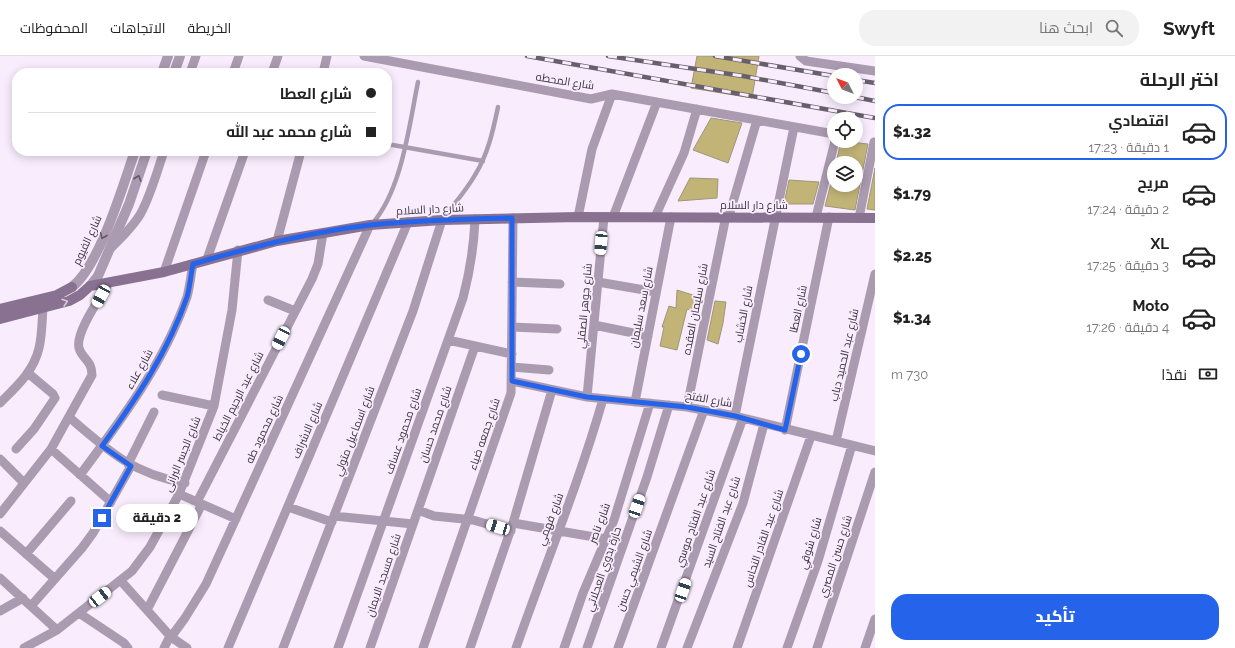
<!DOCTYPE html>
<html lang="ar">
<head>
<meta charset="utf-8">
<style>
  body { margin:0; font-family:Raleway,Cairo,sans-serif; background:#f2f2f2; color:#222; direction:rtl; height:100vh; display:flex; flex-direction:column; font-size:15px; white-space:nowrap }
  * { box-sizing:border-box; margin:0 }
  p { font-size:13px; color:#767676 }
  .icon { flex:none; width:22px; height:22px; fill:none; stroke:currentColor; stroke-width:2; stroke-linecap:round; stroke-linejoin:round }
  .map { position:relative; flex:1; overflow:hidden; direction:ltr }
  .drawer { display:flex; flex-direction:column; background:#fff; width:360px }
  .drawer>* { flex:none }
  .banner { position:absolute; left:12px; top:12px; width:380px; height:88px; border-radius:16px; box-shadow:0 2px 10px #0003; direction:rtl; display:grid; align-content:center; height:88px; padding:0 16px; background:#fff }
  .needle { width:26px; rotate:312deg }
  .controls { position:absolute; left:827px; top:12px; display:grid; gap:8px }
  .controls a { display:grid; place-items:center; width:36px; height:36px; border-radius:50%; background:#fff; box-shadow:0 2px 10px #0003; font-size:20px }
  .end { position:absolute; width:18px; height:18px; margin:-9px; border:5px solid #2563eb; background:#fff; box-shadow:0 0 0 2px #fff }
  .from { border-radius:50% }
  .bubble { position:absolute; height:28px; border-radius:14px; background:#fff; box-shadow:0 2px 10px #0003; font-size:13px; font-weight:800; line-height:28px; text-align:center; direction:rtl }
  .car { position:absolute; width:12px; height:24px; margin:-12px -6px; border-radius:5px; box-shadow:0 0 3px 1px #0007; background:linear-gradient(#fff 24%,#345 0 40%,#fff 0 76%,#345 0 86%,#fff 0) }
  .banner b { display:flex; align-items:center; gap:14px; height:38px; font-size:15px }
  .banner b+b { border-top:1px solid #e0e0e0 }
  .banner i { width:10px; height:10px; background:#222 }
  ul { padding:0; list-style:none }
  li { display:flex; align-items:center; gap:12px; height:56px; margin:0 8px 6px; padding:0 8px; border:2px solid transparent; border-radius:16px }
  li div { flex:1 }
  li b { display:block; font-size:15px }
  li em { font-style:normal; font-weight:800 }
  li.on { border-color:#2563eb }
  li>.icon { width:36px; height:36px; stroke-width:1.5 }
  h2 { padding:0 16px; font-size:18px; line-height:48px }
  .pay { display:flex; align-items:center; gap:10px; height:44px; padding:0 16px; font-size:15px }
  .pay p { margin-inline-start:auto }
  .action { display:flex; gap:8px; margin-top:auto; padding:8px 16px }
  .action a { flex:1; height:46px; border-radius:16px; background:#2563eb; color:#fff; font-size:16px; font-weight:800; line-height:46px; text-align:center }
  header { display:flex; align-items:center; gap:24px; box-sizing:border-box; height:56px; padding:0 20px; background:#fff; border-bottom:1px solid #e0e0e0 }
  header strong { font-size:19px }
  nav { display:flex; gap:22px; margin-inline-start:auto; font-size:14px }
  .search { width:280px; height:36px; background:#f2f2f2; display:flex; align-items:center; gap:10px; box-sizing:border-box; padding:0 14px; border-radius:16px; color:#767676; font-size:15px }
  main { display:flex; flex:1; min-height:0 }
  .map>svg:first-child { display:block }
  .building { fill:#c2b477; stroke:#9d977b }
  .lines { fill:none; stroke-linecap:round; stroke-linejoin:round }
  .service { stroke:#ab9bb1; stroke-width:4.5 }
  .minor { stroke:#ab9bb1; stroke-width:9 }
  .tertiary { stroke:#ab9bb1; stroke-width:10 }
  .secondary { stroke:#897192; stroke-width:10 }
  .rail-casing { stroke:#675f6a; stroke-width:4.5 }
  .rail { stroke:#f8ecfd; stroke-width:3; stroke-dasharray:9; stroke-linecap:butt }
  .oneway { stroke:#615765 }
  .oneway2 { stroke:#d7c7dd }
  .route { stroke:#2563eb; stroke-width:5 }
  .labels { text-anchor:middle; stroke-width:3.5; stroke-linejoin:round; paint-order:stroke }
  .street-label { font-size:11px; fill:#39323c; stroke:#f8ecfd }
</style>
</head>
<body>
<header>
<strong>Swyft</strong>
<div class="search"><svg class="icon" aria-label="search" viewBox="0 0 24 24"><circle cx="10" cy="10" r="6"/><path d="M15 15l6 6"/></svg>ابحث هنا</div>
<nav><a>الخريطة</a><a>الاتجاهات</a><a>المحفوظات</a></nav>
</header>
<main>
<section class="drawer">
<h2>اختر الرحلة</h2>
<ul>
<li class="on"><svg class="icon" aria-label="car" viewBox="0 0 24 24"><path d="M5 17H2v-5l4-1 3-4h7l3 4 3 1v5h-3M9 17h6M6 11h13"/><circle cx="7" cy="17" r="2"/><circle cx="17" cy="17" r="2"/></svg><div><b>اقتصادي</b><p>1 دقيقة · 17:23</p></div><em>$1.32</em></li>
<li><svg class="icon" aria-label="car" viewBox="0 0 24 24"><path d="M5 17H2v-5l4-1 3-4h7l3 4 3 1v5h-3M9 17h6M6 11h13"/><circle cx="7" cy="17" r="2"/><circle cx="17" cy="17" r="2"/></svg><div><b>مريح</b><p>2 دقيقة · 17:24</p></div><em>$1.79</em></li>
<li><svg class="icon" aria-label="car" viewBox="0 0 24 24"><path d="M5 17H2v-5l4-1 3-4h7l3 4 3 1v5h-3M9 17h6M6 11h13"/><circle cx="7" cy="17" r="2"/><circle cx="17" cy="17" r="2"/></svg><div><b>XL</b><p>3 دقيقة · 17:25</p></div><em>$2.25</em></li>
<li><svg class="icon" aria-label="car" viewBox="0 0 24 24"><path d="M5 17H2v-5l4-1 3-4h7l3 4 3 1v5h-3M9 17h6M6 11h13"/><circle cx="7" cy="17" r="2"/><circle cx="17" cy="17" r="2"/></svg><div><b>Moto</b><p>4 دقيقة · 17:26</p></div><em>$1.34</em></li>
</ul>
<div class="pay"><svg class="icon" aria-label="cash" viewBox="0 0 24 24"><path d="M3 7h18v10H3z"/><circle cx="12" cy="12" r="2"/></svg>نقدًا<p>730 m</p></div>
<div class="action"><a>تأكيد</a></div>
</section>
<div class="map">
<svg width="875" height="592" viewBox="0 0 875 592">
  <rect width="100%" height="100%" fill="#f8ecfd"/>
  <path class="building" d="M697 0H759L752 42 691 32Z
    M711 62 742 67 728 107 693 94Z
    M841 85 868 88 855 154 825 150 831 127H834V129H856V107H836Z
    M875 112V154L867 153Z
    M690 122 718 123 717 142 678 145Z
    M789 124 819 126 813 148H784Z
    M677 234 696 240 694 255 687 253 677 294 660 290 664 271H662L669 250 676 252Z
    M715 245 726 246 723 267 718 288 707 284Z"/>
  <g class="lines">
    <path class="service" d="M387 88 483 105
      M442 164C453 149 466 135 475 119 488 98 493 75 498 51
      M372 168C402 134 409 70 418 26"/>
    <path class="minor" d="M364 0 591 43 612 38 834 78
      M800 0 806 5 875 15
      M190 17 196 0
      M233 17 239 0
      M272 17 278 0
      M323 17 327 0
      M729 160 757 64
      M578 161 592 93 612 38
      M613 161 657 46
      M655 161 684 97 697 53
      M816 161 835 85
      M859 162 874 86
      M277 185 301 95
      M110 193C121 182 133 171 141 157 151 138 157 116 164 95
      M207 203 245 95
      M164 216 206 95
      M512 226 560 228
      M598 226 656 236
      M268 244 295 255
      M594 269 648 280
      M512 271 557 273
      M448 284 512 298
      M512 311 549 314
      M512 325 587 341 687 351 735 360 875 395
      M162 339 214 350
      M587 341 604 161
      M635 346 671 161
      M0 347C16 331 34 315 39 292 42 280 42 265 43 252
      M687 351 726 160
      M735 360 794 71
      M69 361C107 394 133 418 185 427
      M785 374 829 161
      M836 385 875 218
      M16 393 34 373 55 342 53 338 28 317
      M51 393 111 446
      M0 403 24 427
      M128 408 154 356
      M80 419C122 363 164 307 187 241 190 230 191 218 193 208
      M179 438 236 463
      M197 446 312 223 318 208 323 177
      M288 451 332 466
      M418 454 434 460 473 464 511 475
      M0 458 51 393 92 319C92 304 82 303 79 292 75 277 100 242 108 228
      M334 460 413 468
      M513 467 606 483
      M0 475 55 523
      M26 498 71 445
      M0 522 57 574
      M121 525 171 581 187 592
      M31 550 82 492 93 477 131 410
      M147 554 202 448
      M0 555 23 542
      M79 557 124 587 128 592
      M171 581 185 562 206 528 370 169
      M24 592 57 574 132 515 150 491 179 438 214 350 232 254 238 194
      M164 592 170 580
      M228 592 408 166
      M283 592 413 255 442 164
      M338 592 463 242C470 215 474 190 475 163
      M370 592 475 290
      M423 592 511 337 513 162
      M470 592 513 467 552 334
      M516 592C545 509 579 427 603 343
      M564 592 583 537 614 464 650 347
      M587 592 647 421 669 349
      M618 592 704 354
      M661 592 743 362
      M687 592 743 447 764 368
      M737 592 811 380
      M787 592 818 505 852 389
      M817 592 875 416
      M865 592 875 563"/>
    <path class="tertiary" d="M162 17 168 0
      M174 17 180 0
      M90 230 98 220 129 148 147 95
      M72 231C100 209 123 129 135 95"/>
    <path class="secondary" d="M0 253 57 239 72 231
      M0 263 69 245 80 239 90 230 164 216 277 185 370 169 442 164 578 161 875 162"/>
    <defs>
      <path id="rail" d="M527 0 875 62
        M608 0 743 20 834 37
        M715 0 834 20
        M856 24 875 27
        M855 41 875 45"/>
    </defs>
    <use href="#rail" class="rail-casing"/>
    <use href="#rail" class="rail"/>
  </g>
  <defs><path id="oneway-chevron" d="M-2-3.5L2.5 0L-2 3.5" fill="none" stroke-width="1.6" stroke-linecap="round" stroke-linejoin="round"/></defs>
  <g class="oneway">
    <use href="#oneway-chevron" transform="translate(138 122) rotate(-71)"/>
    <use href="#oneway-chevron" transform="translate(103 180) rotate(112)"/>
  </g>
  <use class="oneway2" href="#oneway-chevron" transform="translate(65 246) rotate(-17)"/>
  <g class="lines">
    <path class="route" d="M102 462 131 410 102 390C136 343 168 296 187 241 190 230 191 218 193 208 251 191 310 176 370 169 418 164 465 163 512 162V325L587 341 687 351 735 360 785 374 801 298"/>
  </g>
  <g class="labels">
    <g class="street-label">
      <text transform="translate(565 25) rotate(9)" y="4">شارع المحطه</text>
      <text x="754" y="153">شارع دار السلام</text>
      <text transform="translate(430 153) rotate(-3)" y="4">شارع دار السلام</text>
      <text transform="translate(87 184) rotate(-65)" y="4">شارع الفيوم</text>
      <text transform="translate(584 250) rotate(-85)" y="4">شارع جوهر الصقلي</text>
      <text transform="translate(641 251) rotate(-79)" y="4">شارع سعد سليمان</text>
      <text transform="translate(695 253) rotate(-79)" y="4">شارع سليمان العقده</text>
      <text transform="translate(798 253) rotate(-78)" y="4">شارع العطا</text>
      <text transform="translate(743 258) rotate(-79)" y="4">شارع الخشاب</text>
      <text transform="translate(844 299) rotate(-77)" y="4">شارع عبد الحميد دياب</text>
      <text transform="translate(139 313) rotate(-61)" y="4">شارع علاء</text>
      <text transform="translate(238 340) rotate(-63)" y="4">شارع عبد الرحيم الخياط</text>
      <text transform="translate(709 343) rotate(10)" y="4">شارع الفتح</text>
      <text transform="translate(435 368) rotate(-71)" y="4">شارع محمد حسان</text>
      <text transform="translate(264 373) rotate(-65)" y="4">شارع محمود طه</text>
      <text transform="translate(307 374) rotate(-67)" y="4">شارع الاشراف</text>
      <text transform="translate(354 375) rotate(-69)" y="4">شارع اسماعيل متولي</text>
      <text transform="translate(403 375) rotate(-71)" y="4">شارع محمود عساف</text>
      <text transform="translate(484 378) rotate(-71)" y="4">شارع جمعه ضياء</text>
      <text transform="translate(182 398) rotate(-68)" y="4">شارع الجسر البرانى</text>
      <text transform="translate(695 462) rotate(-71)" y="4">شارع عبد الفتاح موسي</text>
      <text transform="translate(550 463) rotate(-69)" y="4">شارع فهمي</text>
      <text transform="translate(721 466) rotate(-71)" y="4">شارع عبد الفتاح السيد</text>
      <text transform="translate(599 467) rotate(-69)" y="4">شارع ناصر</text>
      <text transform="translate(763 482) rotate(-71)" y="4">شارع عبد القادر النحاس</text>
      <text transform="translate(810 487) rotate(-73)" y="4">شارع شوقي</text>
      <text transform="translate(835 500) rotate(-72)" y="4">شارع حسن المصري</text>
      <text transform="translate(603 513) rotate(-71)" y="4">حارة بدوي العجلاتي</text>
      <text transform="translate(634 514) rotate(-70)" y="4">شارع الشيمي حسن</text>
      <text transform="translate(383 519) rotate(-71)" y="4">شارع مسجد الايمان</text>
    </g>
  </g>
</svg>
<div class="controls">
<a><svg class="needle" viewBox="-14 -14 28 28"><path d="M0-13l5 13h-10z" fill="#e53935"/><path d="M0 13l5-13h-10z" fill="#767676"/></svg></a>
<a><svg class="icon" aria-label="locate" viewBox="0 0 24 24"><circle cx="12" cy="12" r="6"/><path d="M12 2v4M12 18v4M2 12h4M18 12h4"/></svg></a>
<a><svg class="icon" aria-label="layers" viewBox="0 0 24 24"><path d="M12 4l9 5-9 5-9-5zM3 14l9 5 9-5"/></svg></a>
</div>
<i class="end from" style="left:801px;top:298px"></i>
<i class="end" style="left:102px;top:462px"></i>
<div class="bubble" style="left:116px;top:448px;width:82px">2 دقيقة</div>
<i class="car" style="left:601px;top:187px;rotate:185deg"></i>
<i class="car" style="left:101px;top:240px;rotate:209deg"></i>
<i class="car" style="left:281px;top:282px;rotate:207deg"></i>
<i class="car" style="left:637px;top:450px;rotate:19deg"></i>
<i class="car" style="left:498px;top:471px;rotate:287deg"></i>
<i class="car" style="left:683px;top:534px;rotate:19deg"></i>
<i class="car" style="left:100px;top:541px;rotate:52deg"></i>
<div class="banner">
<b><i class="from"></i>شارع العطا</b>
<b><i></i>شارع محمد عبد الله</b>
</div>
</div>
</main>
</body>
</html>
